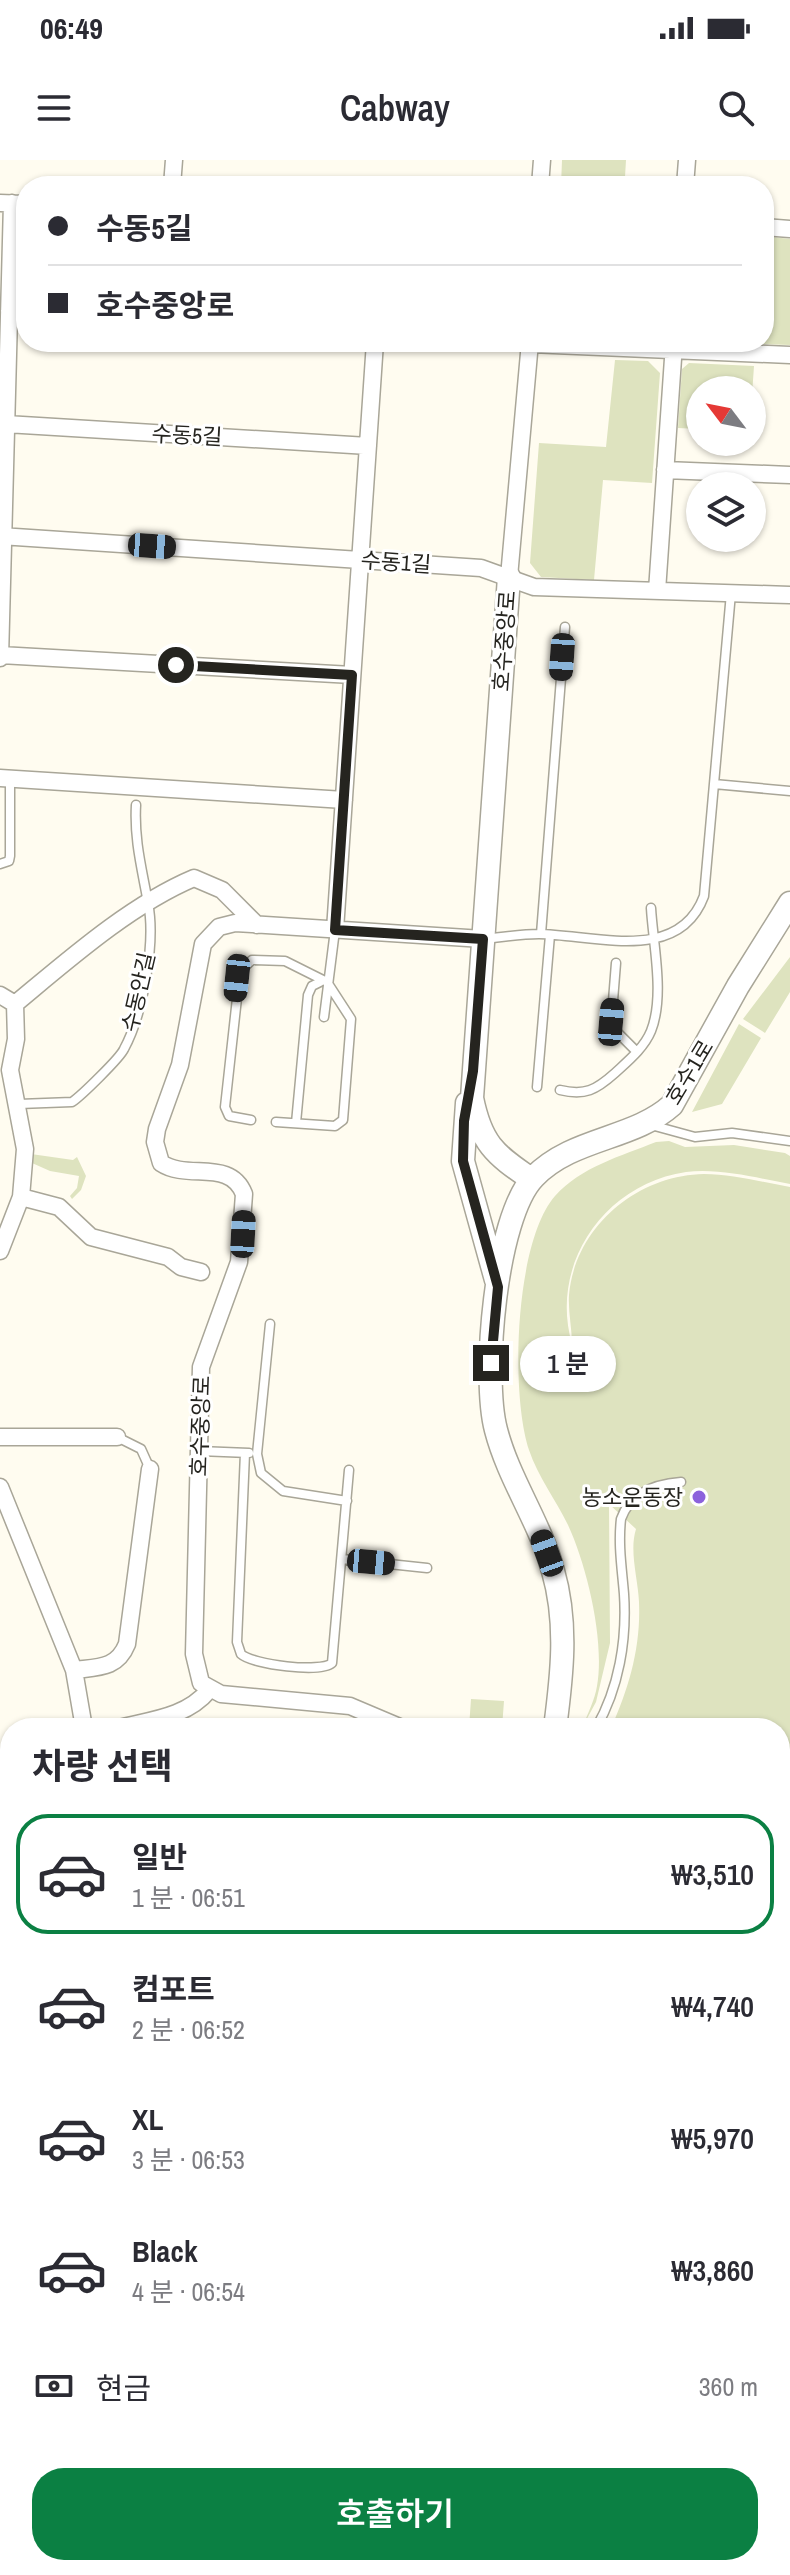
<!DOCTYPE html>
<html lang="ko">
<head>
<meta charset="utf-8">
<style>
  body { margin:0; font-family:"Archivo Narrow","Noto Sans KR",sans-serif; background:#f2f2f3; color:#2b2b33; height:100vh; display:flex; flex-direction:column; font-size:30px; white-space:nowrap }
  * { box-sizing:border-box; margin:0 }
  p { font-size:26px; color:#7c7c81 }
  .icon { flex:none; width:44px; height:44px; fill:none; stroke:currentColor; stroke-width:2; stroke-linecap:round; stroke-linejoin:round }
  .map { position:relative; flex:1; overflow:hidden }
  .sheet { position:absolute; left:0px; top:1558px; width:790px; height:858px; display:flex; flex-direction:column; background:#fff; border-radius:32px 32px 0 0; box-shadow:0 2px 6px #0004 }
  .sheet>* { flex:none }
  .hud { position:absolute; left:16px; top:16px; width:758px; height:176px; border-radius:32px; box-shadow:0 2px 6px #0004; display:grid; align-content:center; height:176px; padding:0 32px; background:#fff }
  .needle { width:52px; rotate:302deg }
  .fabs { position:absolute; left:686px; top:216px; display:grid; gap:16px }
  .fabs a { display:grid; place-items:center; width:80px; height:80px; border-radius:50%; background:#fff; box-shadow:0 2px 6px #0004; font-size:40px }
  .end { position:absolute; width:36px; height:36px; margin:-18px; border:10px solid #25241f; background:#fff; box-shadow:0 0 0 4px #fff }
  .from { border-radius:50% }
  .bubble { position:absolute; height:56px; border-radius:28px; background:#fff; box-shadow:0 2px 6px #0004; font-size:26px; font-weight:600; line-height:56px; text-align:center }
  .car { position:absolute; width:24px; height:48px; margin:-24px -12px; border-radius:10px; box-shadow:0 0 6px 2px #0007; background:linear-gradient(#222 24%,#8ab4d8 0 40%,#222 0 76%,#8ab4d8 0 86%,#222 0) }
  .hud b { display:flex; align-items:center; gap:28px; height:76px; font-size:30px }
  .hud b+b { border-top:2px solid #e1e1e2 }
  .hud i { width:20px; height:20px; background:#2b2b33 }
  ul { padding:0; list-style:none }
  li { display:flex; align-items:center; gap:24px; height:120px; margin:0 16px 12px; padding:0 16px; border:4px solid transparent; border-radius:32px }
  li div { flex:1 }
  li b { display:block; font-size:30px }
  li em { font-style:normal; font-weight:600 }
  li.current { border-color:#0b8043 }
  li>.icon { width:72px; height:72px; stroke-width:1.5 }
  h2 { padding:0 32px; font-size:36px; line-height:96px }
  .pay { display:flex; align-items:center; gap:20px; height:88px; padding:0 32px; font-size:30px }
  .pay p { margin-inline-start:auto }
  .action { display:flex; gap:16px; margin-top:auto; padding:16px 32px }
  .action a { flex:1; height:92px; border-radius:32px; background:#0b8043; color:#fff; font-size:32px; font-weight:600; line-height:92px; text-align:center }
  .status { display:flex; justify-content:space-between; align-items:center; height:56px; padding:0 40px; background:#fff; direction:ltr }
  .status svg { height:22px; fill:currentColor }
  header { display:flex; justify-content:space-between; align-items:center; height:104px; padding:0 32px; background:#fff; font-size:36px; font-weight:600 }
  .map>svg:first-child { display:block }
  .education { fill:#fcebfd }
  .green { fill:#dee3bf }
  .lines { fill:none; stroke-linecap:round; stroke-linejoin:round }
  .lane-casing { stroke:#a9a698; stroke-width:11 }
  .street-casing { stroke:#a9a698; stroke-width:19 }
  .secondary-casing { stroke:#a9a698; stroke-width:25 }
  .lane { stroke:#fff; stroke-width:8 }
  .street { stroke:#fff; stroke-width:16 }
  .secondary { stroke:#fff; stroke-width:22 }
  .route { stroke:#25241f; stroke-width:10 }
  .poi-dot { fill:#8c62dc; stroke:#fff; stroke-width:3 }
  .labels { text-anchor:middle; stroke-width:6; stroke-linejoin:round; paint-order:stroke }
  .street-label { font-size:22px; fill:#25241f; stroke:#fff }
  .poi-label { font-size:22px; fill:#25241f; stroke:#fff; text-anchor:end }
</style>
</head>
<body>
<div class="status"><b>06:49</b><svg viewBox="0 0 49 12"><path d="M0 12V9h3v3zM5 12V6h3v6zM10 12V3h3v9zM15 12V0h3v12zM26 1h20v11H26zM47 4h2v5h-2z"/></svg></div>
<header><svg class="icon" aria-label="menu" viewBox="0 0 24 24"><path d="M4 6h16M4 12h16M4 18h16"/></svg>Cabway<svg class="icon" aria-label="search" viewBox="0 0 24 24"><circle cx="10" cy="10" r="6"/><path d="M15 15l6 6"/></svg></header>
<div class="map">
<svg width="790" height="2415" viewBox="0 0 790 2415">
  <rect width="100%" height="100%" fill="#fffcf0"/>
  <path class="education" d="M257 1558 350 1563 365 1568H252Z"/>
  <path class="green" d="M562 0H626L625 17 673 21V26H561Z
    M764 76 790 79V185L761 184 764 182Z
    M615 200 648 201 660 213 652 323 603 320 594 420 541 417 530 403 539 283 606 287Z
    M689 203 754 206 752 235V230H700V269L678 268 682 209Z
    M790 797V832L765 873 743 859Z
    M739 864 761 878 722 944 692 952Z
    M669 981 685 987 734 985 785 993 790 996V1024C757 1018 720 1008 686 1012 604 1024 549 1105 572 1184 572 1168 568 1152 569 1135 575 1067 637 1015 704 1014 732 1014 762 1022 790 1027V1695L780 1694V1568H611C629 1528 641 1487 639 1442 638 1419 629 1391 636 1369L609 1344 610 1483 596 1542 583 1566C588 1553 595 1539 597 1526 605 1481 587 1406 568 1365 556 1340 538 1317 529 1290 510 1232 515 1082 555 1036 581 1007 621 996 656 982Z
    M31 994 73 1000 77 997 86 1016 81 1030 72 1039 70 1036 77 1028 79 1016 50 1011 32 1003Z
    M471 1539 504 1541 502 1568H469Z"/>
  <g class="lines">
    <defs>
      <path id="lane" d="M714 624 790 631
        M0 704 9 701 10 696V619
        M541 774 565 467
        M484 779C502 777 521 774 539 774 595 775 679 804 704 736L731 433
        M616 803 611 866 637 892
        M324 857 335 770
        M537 927 550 775
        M560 930C585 936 596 930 615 913 628 901 644 888 651 871 665 836 653 784 651 748
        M19 944 72 942C81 936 120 898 124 889 143 854 156 782 148 743 142 709 134 680 136 645
        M251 960 229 956 225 947 240 811 252 800 285 801 327 822
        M276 962 335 966 343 960 351 859 327 822
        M296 963 308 835 312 826 320 822
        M651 965 695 977 732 973 790 981
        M270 1164 257 1294 261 1313 283 1331 347 1341
        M117 1277 141 1289 150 1309
        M199 1291 249 1293
        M245 1293 237 1482 241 1494C253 1505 321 1513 332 1503L349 1310
        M342 1399 427 1408
        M596 1568C619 1528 627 1480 624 1434 622 1409 618 1385 621 1359 630 1333 655 1324 681 1322"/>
      <path id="street" d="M172 26 174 0
        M540 26 542 0
        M685 26 687 0
        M0 43 26 44
        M764 67 790 69
        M9 151 26 152
        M530 184 790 195
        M6 264 368 286
        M665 310 790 315
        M0 376 481 408 534 427 790 435
        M509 417 530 182
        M657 431 674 184
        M0 495 352 515
        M0 498 12 43
        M0 618 344 640
        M335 770 375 182
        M0 835 15 844C68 800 130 745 194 718L222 730 257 765
        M21 1037 59 1047 91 1077 168 1097 181 1107 201 1112
        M0 1091 21 1037 25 989 10 910 16 879 15 844
        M0 1277H117
        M0 1327 74 1510 84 1568
        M74 1510C98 1507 117 1509 127 1484L150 1309
        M119 1568C151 1560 187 1557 209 1530
        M402 1568 350 1546 221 1534 201 1523 194 1494 201 1207 239 1102 244 1034C230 998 188 1021 161 1003L155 982 157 969 180 905 203 784 219 767 235 763 483 779
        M0 1600 10 1597
        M0 2043 10 2045"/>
      <path id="secondary" d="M509 417 472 938C481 983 494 994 531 1019
        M467 943 463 1001 496 1120
        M555 1568C562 1515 568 1463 553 1411 540 1362 509 1320 496 1270 482 1218 495 1057 534 1017 573 977 633 980 672 945L738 826 790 743
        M0 1880 10 1883
        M780 2016 790 2015"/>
    </defs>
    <use href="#lane" class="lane-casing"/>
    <use href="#street" class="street-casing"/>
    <use href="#secondary" class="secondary-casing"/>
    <use href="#lane" class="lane"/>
    <use href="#street" class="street"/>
    <use href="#secondary" class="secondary"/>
  </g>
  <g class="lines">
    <path class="route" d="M176 505 352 515 335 770 483 779 473 911 464 961 463 1001 498 1127 491 1203"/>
  </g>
  <circle class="poi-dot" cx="699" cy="1337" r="8"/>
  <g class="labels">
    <g class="street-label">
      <text transform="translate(187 275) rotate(3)" y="8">수동5길</text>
      <text transform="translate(396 402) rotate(4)" y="8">수동1길</text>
      <text transform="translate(504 481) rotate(-86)" y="8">호수중앙로</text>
      <text transform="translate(138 832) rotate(-77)" y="8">수동안길</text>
      <text transform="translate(689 912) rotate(-59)" y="8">호수1로</text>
      <text transform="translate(200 1266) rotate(-88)" y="8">호수중앙로</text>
    </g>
    <g class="poi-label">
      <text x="683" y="1345">농소운동장</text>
    </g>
  </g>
</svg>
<div class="fabs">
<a><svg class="needle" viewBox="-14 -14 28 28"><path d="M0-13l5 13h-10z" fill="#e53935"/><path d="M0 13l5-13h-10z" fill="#7c7c81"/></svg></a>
<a><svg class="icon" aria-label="layers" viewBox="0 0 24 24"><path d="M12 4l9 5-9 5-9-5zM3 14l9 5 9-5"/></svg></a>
</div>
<i class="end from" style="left:176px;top:505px"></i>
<i class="end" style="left:491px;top:1203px"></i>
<div class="bubble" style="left:520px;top:1176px;width:96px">1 분</div>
<i class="car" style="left:152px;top:386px;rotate:94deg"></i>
<i class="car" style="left:562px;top:497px;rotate:184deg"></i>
<i class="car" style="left:237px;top:818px;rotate:186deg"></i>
<i class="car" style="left:611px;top:862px;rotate:5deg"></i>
<i class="car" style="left:243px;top:1074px;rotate:3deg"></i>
<i class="car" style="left:547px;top:1393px;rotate:340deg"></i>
<i class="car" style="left:371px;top:1402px;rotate:95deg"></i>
<div class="hud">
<b><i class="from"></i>수동5길</b>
<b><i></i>호수중앙로</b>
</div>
<section class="sheet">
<h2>차량 선택</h2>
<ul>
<li class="current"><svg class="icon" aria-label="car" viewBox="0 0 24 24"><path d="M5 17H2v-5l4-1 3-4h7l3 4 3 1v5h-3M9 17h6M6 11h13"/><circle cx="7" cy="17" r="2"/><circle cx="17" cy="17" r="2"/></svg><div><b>일반</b><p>1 분 · 06:51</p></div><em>₩3,510</em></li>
<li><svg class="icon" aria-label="car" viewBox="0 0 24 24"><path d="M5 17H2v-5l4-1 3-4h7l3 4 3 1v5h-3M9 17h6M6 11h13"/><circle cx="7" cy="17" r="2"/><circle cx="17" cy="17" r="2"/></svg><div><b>컴포트</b><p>2 분 · 06:52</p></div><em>₩4,740</em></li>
<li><svg class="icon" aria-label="car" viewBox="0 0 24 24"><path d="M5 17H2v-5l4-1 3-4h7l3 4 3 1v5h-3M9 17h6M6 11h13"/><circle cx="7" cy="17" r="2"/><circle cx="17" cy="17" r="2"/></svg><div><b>XL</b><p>3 분 · 06:53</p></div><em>₩5,970</em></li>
<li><svg class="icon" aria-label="car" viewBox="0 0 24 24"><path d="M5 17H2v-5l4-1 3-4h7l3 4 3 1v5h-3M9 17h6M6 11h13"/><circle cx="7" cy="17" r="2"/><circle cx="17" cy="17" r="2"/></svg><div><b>Black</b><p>4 분 · 06:54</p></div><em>₩3,860</em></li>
</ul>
<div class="pay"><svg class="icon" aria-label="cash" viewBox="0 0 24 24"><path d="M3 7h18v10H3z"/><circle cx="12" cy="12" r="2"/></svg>현금<p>360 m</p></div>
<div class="action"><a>호출하기</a></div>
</section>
</div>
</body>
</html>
